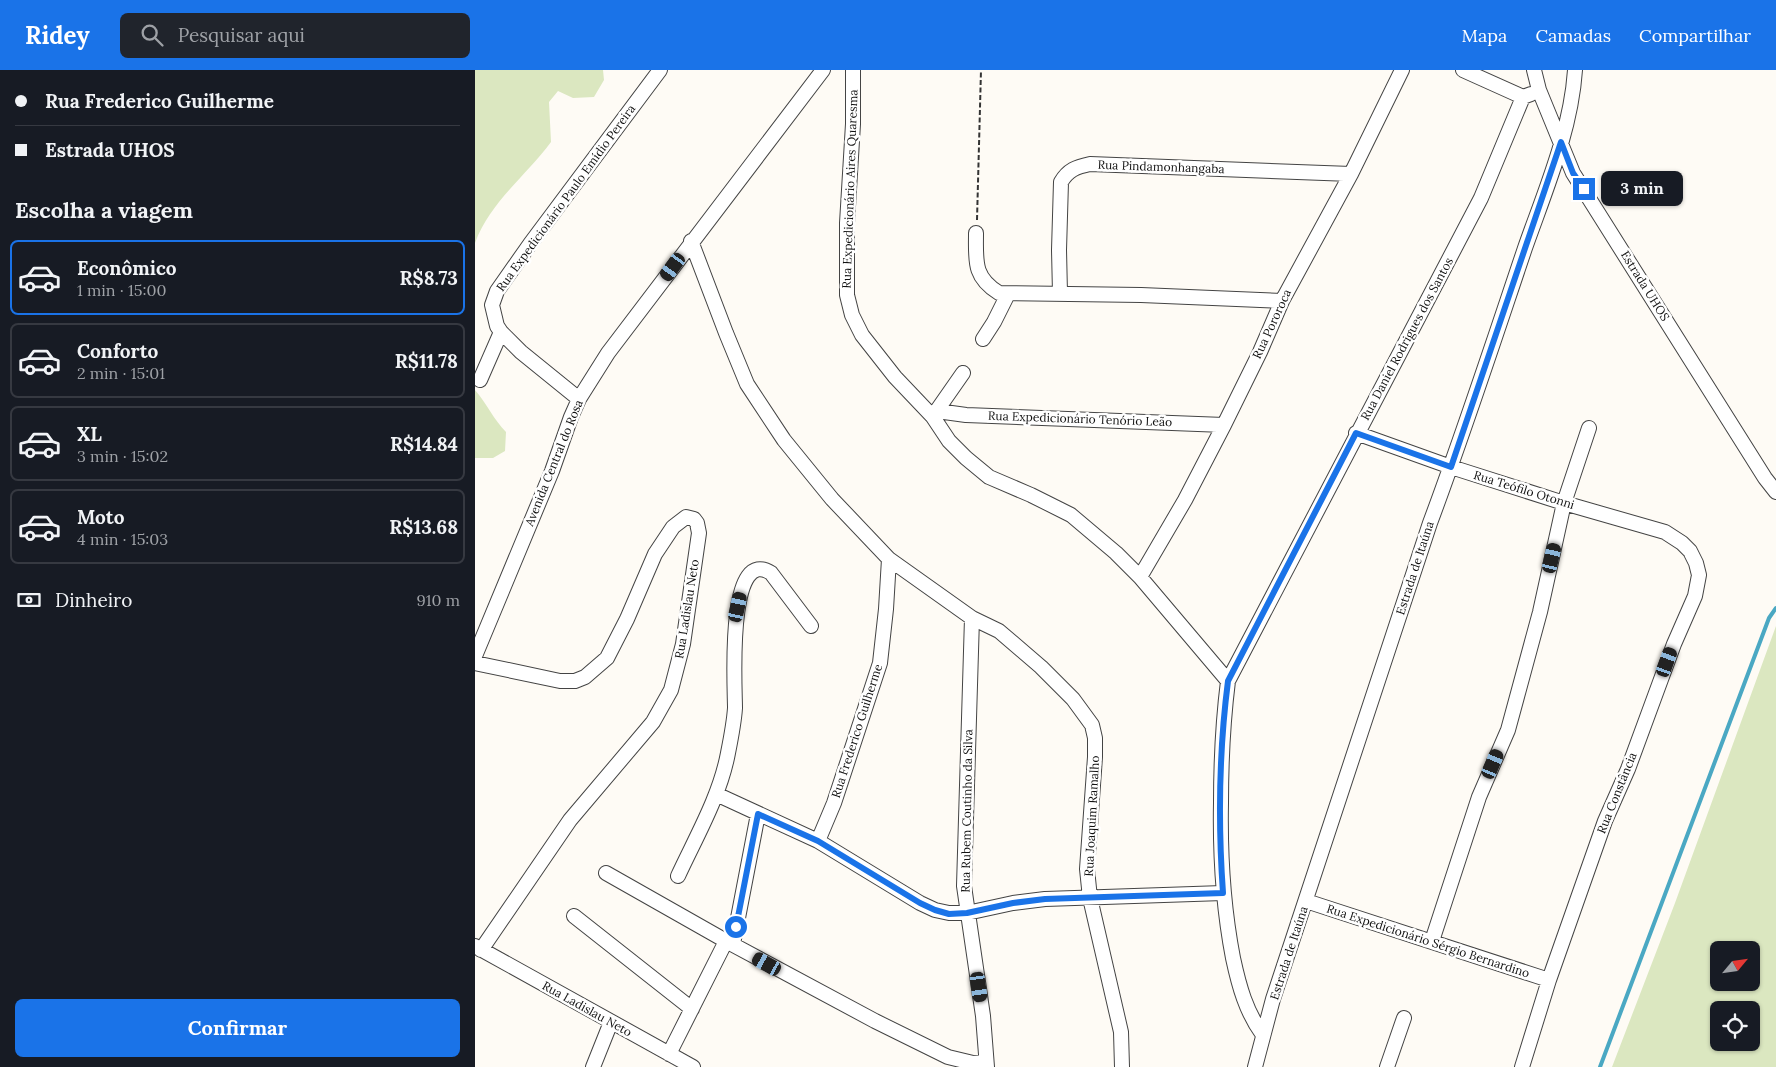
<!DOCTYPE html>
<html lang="pt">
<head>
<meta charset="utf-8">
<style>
  body { margin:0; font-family:Lora,serif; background:#20242c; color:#f1f3f6; height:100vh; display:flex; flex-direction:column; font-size:19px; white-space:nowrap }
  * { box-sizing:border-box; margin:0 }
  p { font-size:16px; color:#9ea1a6 }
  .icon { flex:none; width:28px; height:28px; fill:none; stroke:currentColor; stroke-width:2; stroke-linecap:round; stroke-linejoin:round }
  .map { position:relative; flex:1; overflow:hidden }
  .sheet { display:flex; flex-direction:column; background:#171b24; width:475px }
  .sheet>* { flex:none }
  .banner { display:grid; align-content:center; height:110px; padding:0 15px; background:#171b24 }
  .needle { width:32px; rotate:61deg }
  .buttons { position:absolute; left:1235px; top:871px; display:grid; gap:10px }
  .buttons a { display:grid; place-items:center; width:50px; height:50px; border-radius:8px; background:#171b24; box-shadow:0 1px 4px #0004; font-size:25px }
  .end { position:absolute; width:22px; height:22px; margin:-11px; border:6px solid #1a73e8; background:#fff; box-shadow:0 0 0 2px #fff }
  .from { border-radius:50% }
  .bubble { position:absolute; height:35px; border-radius:8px; background:#171b24; box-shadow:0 1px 4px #0004; font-size:16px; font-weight:700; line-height:35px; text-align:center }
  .car { position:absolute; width:15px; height:30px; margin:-15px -8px; border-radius:6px; box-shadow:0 0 4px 1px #0007; background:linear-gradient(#222 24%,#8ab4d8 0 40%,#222 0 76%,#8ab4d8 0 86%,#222 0) }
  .banner b { display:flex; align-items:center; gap:18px; height:48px; font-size:19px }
  .banner b+b { border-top:1px solid #363941 }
  .banner i { width:12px; height:12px; background:#f1f3f6 }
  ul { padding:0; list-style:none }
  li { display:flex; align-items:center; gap:15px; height:75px; margin:0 10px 8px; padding:0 5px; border:2px solid #363941; border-radius:8px }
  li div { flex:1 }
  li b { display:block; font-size:19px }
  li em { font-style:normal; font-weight:700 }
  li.active { border-color:#1a73e8 }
  li>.icon { width:45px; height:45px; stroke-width:1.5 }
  h2 { padding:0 15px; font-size:22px; line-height:60px }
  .pay { display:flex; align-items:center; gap:12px; height:55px; padding:0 15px; font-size:19px }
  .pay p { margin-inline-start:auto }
  .button { display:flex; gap:10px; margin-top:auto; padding:10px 15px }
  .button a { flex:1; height:58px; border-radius:8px; background:#1a73e8; color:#fff; font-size:20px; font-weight:700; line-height:58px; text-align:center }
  header { display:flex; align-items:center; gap:30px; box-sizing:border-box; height:70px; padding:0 25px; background:#1a73e8; color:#fff }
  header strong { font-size:24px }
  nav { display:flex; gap:28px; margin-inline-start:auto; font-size:18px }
  .search { width:350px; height:45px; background:#20242c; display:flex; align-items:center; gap:12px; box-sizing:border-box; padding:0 18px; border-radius:8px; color:#9ea1a6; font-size:19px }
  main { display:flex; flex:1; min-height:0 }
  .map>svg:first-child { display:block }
  .green { fill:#dbe7c0; fill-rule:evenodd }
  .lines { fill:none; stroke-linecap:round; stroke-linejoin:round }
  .stream { stroke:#4aa8c3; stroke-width:4 }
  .minor-casing { stroke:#444; stroke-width:16 }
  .path { stroke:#333; stroke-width:2; stroke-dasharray:5 2.5; stroke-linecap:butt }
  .minor { stroke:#fff; stroke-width:14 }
  .route { stroke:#1a73e8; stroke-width:6 }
  .labels { text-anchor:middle; stroke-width:5; stroke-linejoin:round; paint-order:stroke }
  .street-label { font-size:12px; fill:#111; stroke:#fff }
</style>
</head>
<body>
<header>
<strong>Ridey</strong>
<div class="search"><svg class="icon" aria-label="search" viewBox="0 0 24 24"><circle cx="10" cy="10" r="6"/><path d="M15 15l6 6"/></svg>Pesquisar aqui</div>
<nav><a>Mapa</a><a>Camadas</a><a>Compartilhar</a></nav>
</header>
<main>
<section class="sheet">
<div class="banner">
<b><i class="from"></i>Rua Frederico Guilherme</b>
<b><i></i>Estrada UHOS</b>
</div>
<h2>Escolha a viagem</h2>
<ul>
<li class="active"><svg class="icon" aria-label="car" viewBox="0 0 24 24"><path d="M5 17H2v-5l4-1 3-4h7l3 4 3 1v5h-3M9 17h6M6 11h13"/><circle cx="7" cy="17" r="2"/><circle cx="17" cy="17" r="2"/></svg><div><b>Econômico</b><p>1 min · 15:00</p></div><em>R$8.73</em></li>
<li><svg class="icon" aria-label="car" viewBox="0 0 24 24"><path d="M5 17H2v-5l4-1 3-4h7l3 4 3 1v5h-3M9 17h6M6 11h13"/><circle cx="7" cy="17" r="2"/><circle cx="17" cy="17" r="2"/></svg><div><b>Conforto</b><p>2 min · 15:01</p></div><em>R$11.78</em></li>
<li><svg class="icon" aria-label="car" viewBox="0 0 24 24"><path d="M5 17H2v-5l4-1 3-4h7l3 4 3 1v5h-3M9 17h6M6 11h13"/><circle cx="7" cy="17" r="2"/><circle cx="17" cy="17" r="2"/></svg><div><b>XL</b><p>3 min · 15:02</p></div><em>R$14.84</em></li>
<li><svg class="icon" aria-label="car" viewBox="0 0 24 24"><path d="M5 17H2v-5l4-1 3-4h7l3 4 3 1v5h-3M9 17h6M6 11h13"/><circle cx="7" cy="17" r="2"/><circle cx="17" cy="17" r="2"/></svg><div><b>Moto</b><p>4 min · 15:03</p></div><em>R$13.68</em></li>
</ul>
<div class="pay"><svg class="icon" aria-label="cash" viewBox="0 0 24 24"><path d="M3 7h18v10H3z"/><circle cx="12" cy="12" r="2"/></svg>Dinheiro<p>910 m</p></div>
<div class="button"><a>Confirmar</a></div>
</section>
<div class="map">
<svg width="1301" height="997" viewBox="0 0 1301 997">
  <rect width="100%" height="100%" fill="#fefbf5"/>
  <path class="green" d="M0 0H128L129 10 119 27 98 28 83 21 74 32 76 72C51 106 15 132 0 173Z
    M0 320C12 334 19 350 31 362L30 381 18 388H0Z
    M1301 556V997H1137L1200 833ZM1244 880H1276V912H1244ZM1244 940H1276V972H1244Z"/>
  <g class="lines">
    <path class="stream" d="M1125 997 1294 548 1301 538"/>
    <defs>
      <path id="minor" d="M378 0V54L372 153V225L377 245 387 265 420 307 458 347 474 371 491 388 514 407 556 425 596 445 641 483 665 507 753 611
        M988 0 1048 27 1056 24
        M1059 0 1064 20 1098 103 1290 408 1301 422
        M501 163C501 191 498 207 524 223L666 225 807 231
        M216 171 251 263 272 314 309 370 357 429 414 489 497 548 524 561 566 597 598 629 617 655 620 668V687L612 799 615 828 646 962 647 997
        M585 223 584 180 586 112C593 100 601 97 615 94L876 104
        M508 269 519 252 533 224
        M5 310 26 262
        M104 329 46 282 26 262 22 256 17 235 22 221 55 174 185 0
        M462 341 491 345 749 355
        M458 346 488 303
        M881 363 976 397 1089 433 1190 462 1207 473 1215 481 1221 493 1224 505 1220 526 1199 574 1153 699 1130 751 1074 910 1047 997
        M665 507 710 430 749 355 785 282 807 231 876 104 927 0
        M497 548 489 816 508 946 512 997
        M0 586 77 401 96 347 104 329 133 283 348 0
        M0 593 85 611H100L110 607 132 588 152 549 180 484 198 457 211 447 219 449 222 453 224 463 208 574 196 620 178 652 95 750 6 880
        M241 724 343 771 445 833 460 840 474 843H492L538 833 570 829 748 823
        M343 771 359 733 405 593 411 539 414 489
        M131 803 251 871 400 951 473 987 498 993 511 992
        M203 806C221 767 245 726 253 683 256 668 259 653 260 638 260 618 251 474 296 503L336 556
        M831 831 1074 910
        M99 846 217 939
        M957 871 1004 727 1033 660 1065 542 1089 433 1114 358
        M258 874 283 744
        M0 876 218 997
        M788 965C771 942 764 916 758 888 748 836 745 785 746 733 746 692 748 651 753 611L1006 128 1048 27
        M194 984 251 871
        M118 997 136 952
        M780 997 798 929 955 453C989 362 1019 270 1050 178 1070 121 1096 61 1100 0
        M912 997 929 948"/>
    </defs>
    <use href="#minor" class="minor-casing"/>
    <path class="path" d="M502 150 506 0"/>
    <use href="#minor" class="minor"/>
  </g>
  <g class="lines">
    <path class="route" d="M261 857 283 744 343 771 445 833 460 840 474 844 492 843 538 833 570 829 748 823C743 753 744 681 753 611L881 363 976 397 1086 72 1098 103 1109 119"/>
  </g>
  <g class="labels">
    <g class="street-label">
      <text transform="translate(686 97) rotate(2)" y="4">Rua Pindamonhangaba</text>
      <text transform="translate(375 119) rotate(-88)" y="4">Rua Expedicionário Aires Quaresma</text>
      <text transform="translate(91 128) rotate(-54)" y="4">Rua Expedicionário Paulo Emídio Pereira</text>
      <text transform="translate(1170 216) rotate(58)" y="4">Estrada UHOS</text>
      <text transform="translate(797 254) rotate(-65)" y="4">Rua Pororoca</text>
      <text transform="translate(932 269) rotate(-62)" y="4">Rua Daniel Rodrigues dos Santos</text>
      <text transform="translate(605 349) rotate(2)" y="4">Rua Expedicionário Tenório Leão</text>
      <text transform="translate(79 393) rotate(-68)" y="4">Avenida Central do Rosa</text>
      <text transform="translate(1049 420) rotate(17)" y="4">Rua Teófilo Otonni</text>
      <text transform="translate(940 498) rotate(-72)" y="4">Estrada de Itaúna</text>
      <text transform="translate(212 539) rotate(-81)" y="4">Rua Ladislau Neto</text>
      <text transform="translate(382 661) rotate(-72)" y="4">Rua Frederico Guilherme</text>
      <text transform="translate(1142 723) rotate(-68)" y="4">Rua Constância</text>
      <text transform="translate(492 741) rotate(-89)" y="4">Rua Rubem Coutinho da Silva</text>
      <text transform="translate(617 746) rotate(-87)" y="4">Rua Joaquim Ramalho</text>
      <text transform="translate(953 871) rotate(18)" y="4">Rua Expedicionário Sérgio Bernardino</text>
      <text transform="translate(814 883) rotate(-72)" y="4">Estrada de Itaúna</text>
      <text transform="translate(112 939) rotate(29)" y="4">Rua Ladislau Neto</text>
    </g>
  </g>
</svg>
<div class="buttons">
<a><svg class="needle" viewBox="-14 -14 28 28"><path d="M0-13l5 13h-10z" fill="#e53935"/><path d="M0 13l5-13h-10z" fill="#9ea1a6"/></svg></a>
<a><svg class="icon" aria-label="locate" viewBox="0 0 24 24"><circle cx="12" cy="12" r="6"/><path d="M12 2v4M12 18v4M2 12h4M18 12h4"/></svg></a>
</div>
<i class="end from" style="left:261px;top:857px"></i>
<i class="end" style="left:1109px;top:119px"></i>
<div class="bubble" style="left:1126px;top:101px;width:82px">3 min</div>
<i class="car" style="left:198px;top:197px;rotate:216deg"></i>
<i class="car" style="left:1077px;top:488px;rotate:13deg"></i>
<i class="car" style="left:263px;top:537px;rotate:12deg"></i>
<i class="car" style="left:1192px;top:592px;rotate:20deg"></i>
<i class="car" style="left:1018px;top:694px;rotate:23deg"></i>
<i class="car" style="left:292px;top:894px;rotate:299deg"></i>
<i class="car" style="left:504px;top:917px;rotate:172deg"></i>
</div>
</main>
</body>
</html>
